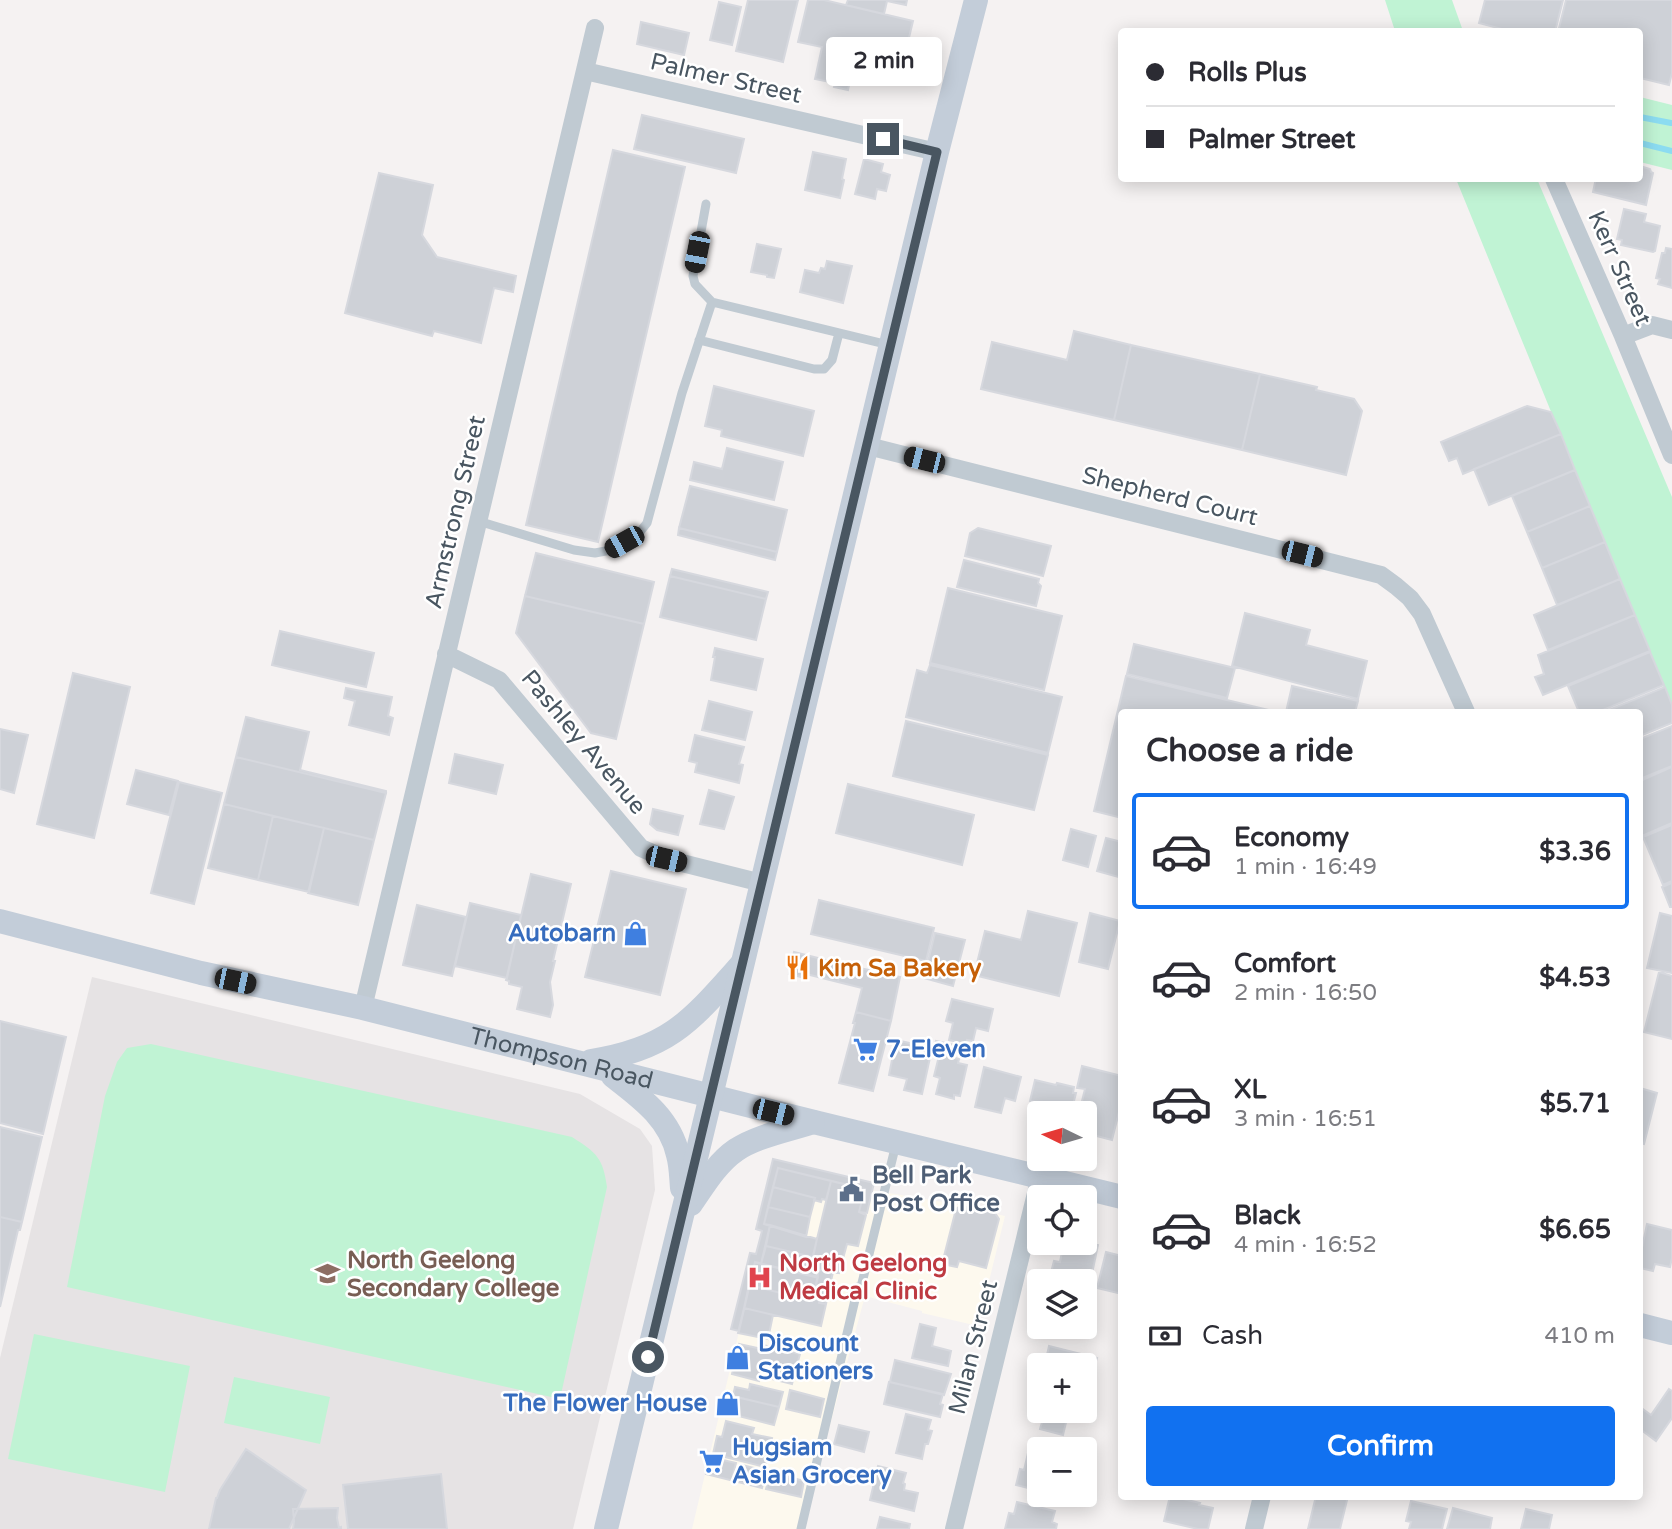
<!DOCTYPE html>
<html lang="en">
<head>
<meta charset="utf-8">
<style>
  body { margin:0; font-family:"Varela Round",sans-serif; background:#f7f7f7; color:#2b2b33; height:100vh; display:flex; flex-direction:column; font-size:26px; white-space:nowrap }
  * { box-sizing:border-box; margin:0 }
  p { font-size:23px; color:#7c7c81 }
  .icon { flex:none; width:38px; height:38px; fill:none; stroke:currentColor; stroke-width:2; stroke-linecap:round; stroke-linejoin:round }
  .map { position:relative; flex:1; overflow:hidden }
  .panel { position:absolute; left:1118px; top:709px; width:525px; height:791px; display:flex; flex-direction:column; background:#fff; border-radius:7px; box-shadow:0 4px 18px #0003 }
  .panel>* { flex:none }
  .guide { position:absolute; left:1118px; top:28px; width:525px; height:154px; border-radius:7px; box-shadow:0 4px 18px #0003; display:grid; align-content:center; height:154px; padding:0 28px; background:#fff }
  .needle { width:46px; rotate:275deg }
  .controls { position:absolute; left:1027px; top:1101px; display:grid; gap:14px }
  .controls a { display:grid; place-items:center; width:70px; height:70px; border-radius:7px; background:#fff; box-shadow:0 4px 18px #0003; font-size:35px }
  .end { position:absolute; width:32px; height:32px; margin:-16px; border:9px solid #495661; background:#fff; box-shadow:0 0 0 4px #fff }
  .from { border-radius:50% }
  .bubble { position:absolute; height:49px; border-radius:7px; background:#fff; box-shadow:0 4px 18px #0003; font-size:23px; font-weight:800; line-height:49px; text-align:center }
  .car { position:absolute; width:21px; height:42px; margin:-21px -10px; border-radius:9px; box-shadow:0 0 5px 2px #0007; background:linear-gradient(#222 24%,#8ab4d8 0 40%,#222 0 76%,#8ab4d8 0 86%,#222 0) }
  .guide b { display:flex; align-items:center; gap:24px; height:66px; font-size:26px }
  .guide b+b { border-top:2px solid #e1e1e2 }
  .guide i { width:18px; height:18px; background:#2b2b33 }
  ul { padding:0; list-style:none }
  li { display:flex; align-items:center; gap:21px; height:116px; margin:0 14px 10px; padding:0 14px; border:4px solid transparent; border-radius:7px }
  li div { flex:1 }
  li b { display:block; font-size:26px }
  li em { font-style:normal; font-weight:800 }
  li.selected { border-color:#1171f0 }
  li>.icon { width:63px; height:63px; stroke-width:1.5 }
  h2 { padding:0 28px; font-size:32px; line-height:84px }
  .pay { display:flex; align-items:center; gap:18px; height:77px; padding:0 28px; font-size:26px }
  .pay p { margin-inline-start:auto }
  .cta { display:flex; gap:14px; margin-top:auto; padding:14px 28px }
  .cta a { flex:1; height:80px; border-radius:7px; background:#1171f0; color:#fff; font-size:28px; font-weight:800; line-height:80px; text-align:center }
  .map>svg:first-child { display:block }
  .commercial { fill:#fdf9ee }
  .education { fill:#e6e3e4 }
  .green { fill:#c0f3d4 }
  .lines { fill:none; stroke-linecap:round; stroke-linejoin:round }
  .stream { stroke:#8cdcf1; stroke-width:6 }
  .building { fill:#ced1d7; stroke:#d6d8de; stroke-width:2 }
  .service { stroke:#c0cad2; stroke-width:9 }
  .minor { stroke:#c0cad2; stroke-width:18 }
  .secondary { stroke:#c3cdd9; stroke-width:24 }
  .route { stroke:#495661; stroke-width:9 }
  .labels { text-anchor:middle; stroke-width:5; stroke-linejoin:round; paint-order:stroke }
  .street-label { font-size:24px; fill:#495661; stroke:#fff }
  .shop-label { font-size:24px; font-weight:bold; fill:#366cbe; stroke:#fff; text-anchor:start }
  .food-label { font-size:24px; font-weight:bold; fill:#c56008; stroke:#fff; text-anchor:start }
  .service-label { font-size:24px; font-weight:bold; fill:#4e5e75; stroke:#fff; text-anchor:start }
  .education-label { font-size:24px; font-weight:bold; fill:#785e54; stroke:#fff; text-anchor:start }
  .health-label { font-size:24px; font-weight:bold; fill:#be3a42; stroke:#fff; text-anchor:start }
</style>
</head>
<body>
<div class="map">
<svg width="1672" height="1529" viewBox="0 0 1672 1529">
  <rect width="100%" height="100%" fill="#f5f2f2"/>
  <path class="commercial" d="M778 1168 865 1189 949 1203 1005 1216 978 1326 922 1313V1311L865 1296 802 1529H692Z"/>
  <path class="education" d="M92 977 580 1094 640 1129 652 1146 655 1190 573 1529H0V1358Z"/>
  <path class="green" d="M1385 0H1452L1463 31H1395Z
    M1640 97 1672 105V170L1640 162Z
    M1456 179H1537L1672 497V708Z
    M151 1044 572 1137C597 1153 603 1158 607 1187L560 1399 67 1287 105 1096 117 1062 127 1048Z
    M34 1334 190 1366 165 1492 8 1459Z
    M234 1377 330 1397 320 1444 224 1423Z"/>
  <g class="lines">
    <path class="stream" d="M1640 117 1671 123
      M1640 143 1672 151"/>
  </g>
  <path class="building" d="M748 0H798L783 62 736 51Z
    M808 0H824L913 21 902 67 855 57 848 90 834 87 835 83 815 79 822 47 798 42Z
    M848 0H907L906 5 887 1 884 14 846 5Z
    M1485 0H1563L1555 32H1513L1479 23Z
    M1566 0H1672V73L1669 85 1640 78V32H1558Z
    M719 2 741 7 732 45 710 40Z
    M641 22 689 33 684 55 637 44Z
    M642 115 744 139 736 173 634 149Z
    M613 150 685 167 598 542 526 525Z
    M813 152 846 159 842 179 844 180 840 198 805 190Z
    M864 159 883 164 881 172 890 175 886 191 877 189 875 199 855 194Z
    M1640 166 1650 169 1651 172 1653 173 1646 205 1593 192 1596 178H1640Z
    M379 173 433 185 422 235 437 257 516 276 513 292 494 288 481 343 434 331 432 336 345 313Z
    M1624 209 1646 214 1644 222 1660 226 1655 251 1653 252 1621 245 1622 240 1617 239Z
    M757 244 781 249 774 278 767 277V275L751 272Z
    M1666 248 1672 249V288L1658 284 1660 279 1656 278 1662 253H1665Z
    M827 261 852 266 843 303 800 292 805 270 819 273 821 268 825 269Z
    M1074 331 1131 345 1114 420 981 389 992 342 1067 360Z
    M1131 345 1260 374 1242 450 1114 420Z
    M1260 374 1317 387 1316 390 1354 399 1362 411 1346 475 1242 450Z
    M714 386 814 411 803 456 721 436 722 430 705 426Z
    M1527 406 1551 412 1561 434 1463 474 1457 458 1449 461 1441 442Z
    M1561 434 1575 470 1489 505 1474 469Z
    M727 448 783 462 774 500 690 480 694 462 722 469Z
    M1575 470 1590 506 1527 532 1512 496Z
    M690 486 787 510 777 552 679 528Z
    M1590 506 1605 542 1542 568 1527 532Z
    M679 528 777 552 775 560 678 535Z
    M978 528 1051 546 1043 576 965 556 970 533Z
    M1605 542 1620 579 1557 605 1542 568Z
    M536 553 654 582 644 624 525 596Z
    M964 560 1039 579 1038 583 1041 586 1036 606 957 587Z
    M672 569 768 592 766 599 670 576Z
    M670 576 766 599 756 640 660 617Z
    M1620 579 1635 615 1548 650 1534 615Z
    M948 588 1062 616 1044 690 930 663Z
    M525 596 644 624 616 739 591 733 516 633Z
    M1245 613 1310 630 1306 645 1367 661 1358 699 1232 666Z
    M1635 615 1650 651 1543 695 1535 677 1544 674 1538 655Z
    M280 631 374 653 366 687 272 665Z
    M1134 644 1235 668 1227 698 1127 674Z
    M715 648 763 659 756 690 711 680 715 657H713Z
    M1650 652 1664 685 1598 712H1579L1568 686Z
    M930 665 1062 697 1048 753 906 717 917 670 927 673Z
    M73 673 130 687 94 838 37 824Z
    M1126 676 1277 712H1122V818L1094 811Z
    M1292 686 1358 701 1355 712H1286Z
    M1665 687 1672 705V723L1640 736V712H1604Z
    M346 688 392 697 388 716 393 718 389 735 349 725 355 701 344 698Z
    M709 701 752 712 745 740 702 730Z
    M246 717 309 732 300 770 386 791V793L236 757Z
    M906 721 1048 755 1034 810 893 776Z
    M1672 726V766L1640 779V739Z
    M0 729 28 735 14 793 0 789Z
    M695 735 744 747 739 764 743 765 739 783 695 772 697 763 689 761Z
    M455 754 503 765 496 794 449 783Z
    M236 757 386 793 374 840 224 804Z
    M1672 767V823L1642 836 1640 830V781Z
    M136 770 178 781 169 815 127 804Z
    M179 782 222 793 194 904 151 893Z
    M848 784 974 815 962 865 836 833Z
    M709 790 734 797 724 829 700 824Z
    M224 804 273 816 258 880 208 868Z
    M653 809 683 816 678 835 657 830 650 824Z
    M273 816 324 828 309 892 258 880Z
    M1672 825V881L1663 885 1643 837Z
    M324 828 374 840 358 905 308 893Z
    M1071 829 1096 836 1088 867 1063 860Z
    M1106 838 1122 842V878L1097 871Z
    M611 871 686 889 660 995 585 977Z
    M531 874 571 884 553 961H555L550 982 553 1005 550 1017 517 1009 522 987 509 984V981L506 980Z
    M1672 883V907H1670L1662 887Z
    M819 900 934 928 926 961 811 934Z
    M470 903 521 915 507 978 455 966Z
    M417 905 466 917 452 976 403 965Z
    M1028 911 1077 923 1059 996 974 975 985 931 1021 940Z
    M1090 913 1120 921 1108 969 1079 962Z
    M1660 913 1672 916V973L1647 968Z
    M935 933 965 940 953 986 924 978Z
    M794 952 842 964 838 982 802 973 801 977 789 974Z
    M842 964 900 977 891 1021 856 1012 862 988 838 982Z
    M1659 972 1672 976V1039L1644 1032Z
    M952 999 993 1009 988 1031 976 1028 973 1041 967 1040 966 1044 949 1040 953 1023 946 1021Z
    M856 1012 891 1021 873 1091 839 1083 855 1023H853Z
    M0 1021 66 1037 43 1134 0 1123Z
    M896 1040 914 1044 915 1040 933 1044 922 1094 904 1090 907 1079 889 1075Z
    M936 1041 955 1045 952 1057 959 1059 958 1063 967 1065 960 1096 954 1095V1099L936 1094 940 1078 934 1076 939 1056 933 1054Z
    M1082 1066 1122 1076V1100L1112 1140 1085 1133V1113H1079L1085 1089 1077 1088Z
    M984 1067 1021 1077 1015 1101 1005 1098 1001 1113 975 1107Z
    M1035 1080 1056 1085 1057 1083 1074 1087 1073 1093H1076L1071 1113H1049L1051 1106 1030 1101Z
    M1640 1088 1657 1093 1644 1144 1640 1143Z
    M0 1127 42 1137 22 1222 0 1217Z
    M773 1159 874 1183 867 1213 859 1212 865 1189 778 1168 764 1224 770 1225 761 1264 755 1262 739 1331 731 1329 750 1253 756 1254 762 1231 756 1229Z
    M778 1168 831 1181 826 1200 822 1199 821 1202 814 1200 815 1198 773 1187Z
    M831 1181 865 1189 859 1212 866 1215 858 1246 847 1244 839 1273 810 1268Z
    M773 1187 815 1198 810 1217 768 1207Z
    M960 1206 995 1213 999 1219 986 1268 959 1261 957 1267 942 1264 956 1209Z
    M768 1207 810 1217 806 1237 764 1224Z
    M0 1217 22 1222 20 1230H18L0 1307Z
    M1647 1224 1672 1230V1258L1670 1267 1655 1264 1653 1271 1640 1268V1257Z
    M770 1225 817 1239 813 1257 766 1246Z
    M1077 1242 1098 1245 1088 1293 1085 1292V1281H1067L1050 1276 1054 1261 1060 1262 1063 1247 1075 1249Z
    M766 1246 813 1257 810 1268 817 1269 815 1277 761 1264Z
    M1106 1252 1122 1256V1294L1097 1288Z
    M755 1262 818 1277 812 1301 749 1285Z
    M819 1270 833 1272 826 1304 819 1303V1299L813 1298Z
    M749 1285 812 1301 813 1298 819 1300V1303L826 1304 821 1326 744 1308Z
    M744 1308 773 1315 768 1339 738 1333Z
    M920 1324 936 1328 932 1346 951 1351 948 1366 912 1358Z
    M739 1344 762 1349 763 1345 800 1354 792 1384 760 1376 759 1381 732 1374Z
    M1049 1346 1097 1358 1091 1378 1085 1376V1365L1045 1364Z
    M895 1360 951 1374 944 1395 890 1382Z
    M889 1382 943 1394 940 1404 943 1405 940 1417 884 1404Z
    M750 1384 783 1392 779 1407 733 1396 735 1387 749 1390Z
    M1669 1389 1672 1391V1418L1656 1441 1640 1429V1407L1651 1415Z
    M790 1390 824 1399 820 1417 786 1409Z
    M1037 1394 1040 1395V1410H1069L1063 1435 1040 1429 1044 1415 1033 1412Z
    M727 1395 779 1407 774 1425 723 1412Z
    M906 1414 931 1420 928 1430 932 1431 928 1444H925L922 1459 896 1453Z
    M726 1421 754 1428 752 1434 772 1438 765 1467 713 1454 717 1436 722 1437Z
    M839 1425 869 1432 864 1452 834 1444Z
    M246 1449 306 1490 289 1529H209L216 1498H217L220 1490Z
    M1028 1453 1040 1456V1491L1016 1485 1020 1469 1024 1470Z
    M710 1457 736 1463 733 1475 739 1476 742 1465 766 1471 762 1488 706 1474Z
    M878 1466 906 1473 903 1483 905 1484 904 1490 918 1493 914 1511 870 1500Z
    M771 1472 804 1481 801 1497 766 1489Z
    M441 1474 447 1529H348L343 1485Z
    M1170 1496 1200 1503 1199 1505 1213 1508 1208 1529H1198L1164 1521Z
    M1316 1496H1348L1340 1529H1308Z
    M1411 1501 1447 1509 1442 1529H1409L1411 1522 1406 1521Z
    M1017 1502 1055 1511 1052 1522 1057 1524 1056 1529H1005L1009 1513 1014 1514Z
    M338 1508 337 1518 339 1528 341 1527V1529H293L294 1521 293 1509Z
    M1453 1508 1492 1518 1490 1529H1447Z
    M1526 1509 1552 1515 1549 1529H1521Z
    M880 1517 910 1524 909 1529H877Z"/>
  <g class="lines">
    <path class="service" d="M706 204 693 276 695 284 712 302 889 345
      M699 340 814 369H824L832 360 839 333
      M478 521 574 550 595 553 611 550 624 542 639 533 647 523 682 393 712 302
      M801 1529 858 1287H861L896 1144"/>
    <path class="minor" d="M585 71 937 152
      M1554 179 1623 336 1672 455
      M1623 336 1652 325 1672 330
      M868 446 1381 575 1396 586 1410 598 1422 614 1466 712
      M446 654 499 680 641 848 666 859 762 883
      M363 1008 595 28
      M954 1529 1040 1177
      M1254 1529 1262 1496"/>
    <g class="secondary">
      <path id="s1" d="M0 921 201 973 363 1008 818 1123 1122 1197"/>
      <path d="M591 1061C669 1049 691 1021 741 965"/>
      <path d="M613 1076C640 1097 670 1118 678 1155 681 1165 681 1177 682 1188"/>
      <path d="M691 1204C704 1185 717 1163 736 1150 757 1136 789 1130 813 1122"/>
      <path d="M1640 1325 1672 1333"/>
      <path d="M606 1529 704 1125 937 152 976 0"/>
    </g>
  </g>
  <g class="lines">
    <path class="route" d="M648 1357 937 152 883 139"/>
  </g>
  <defs>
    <symbol id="shop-bare" viewBox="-9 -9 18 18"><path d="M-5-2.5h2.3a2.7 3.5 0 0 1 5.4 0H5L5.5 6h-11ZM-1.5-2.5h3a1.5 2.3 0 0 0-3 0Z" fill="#3f7fe0" stroke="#fff" stroke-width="2.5" paint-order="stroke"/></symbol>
    <symbol id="restaurant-bare" viewBox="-9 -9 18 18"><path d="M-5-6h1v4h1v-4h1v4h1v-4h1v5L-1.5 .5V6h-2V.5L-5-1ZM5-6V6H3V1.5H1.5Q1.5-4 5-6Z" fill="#e8710a" stroke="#fff" stroke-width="2.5" paint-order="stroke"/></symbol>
    <symbol id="supermarket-bare" viewBox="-9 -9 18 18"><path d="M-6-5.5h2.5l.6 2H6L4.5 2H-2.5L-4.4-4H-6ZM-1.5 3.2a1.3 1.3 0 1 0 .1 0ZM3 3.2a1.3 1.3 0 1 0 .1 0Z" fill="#3f7fe0" stroke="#fff" stroke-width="2.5" paint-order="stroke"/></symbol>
    <symbol id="civic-bare" viewBox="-9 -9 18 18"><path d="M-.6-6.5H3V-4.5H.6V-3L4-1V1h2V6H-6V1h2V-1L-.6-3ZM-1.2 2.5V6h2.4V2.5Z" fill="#5c6f8a" stroke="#fff" stroke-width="2.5" paint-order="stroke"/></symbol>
    <symbol id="school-bare" viewBox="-9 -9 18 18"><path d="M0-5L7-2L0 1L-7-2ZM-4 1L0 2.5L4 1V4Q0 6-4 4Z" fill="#8d6e63" stroke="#fff" stroke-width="2.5" paint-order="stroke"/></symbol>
    <symbol id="hospital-bare" viewBox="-9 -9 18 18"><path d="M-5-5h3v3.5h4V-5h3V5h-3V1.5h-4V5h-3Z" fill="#e0444e" stroke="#fff" stroke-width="2.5" paint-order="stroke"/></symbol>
  </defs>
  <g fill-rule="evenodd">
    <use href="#shop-bare" x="618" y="916" width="35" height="35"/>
    <use href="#restaurant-bare" x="780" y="950" width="35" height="35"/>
    <use href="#supermarket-bare" x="848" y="1032" width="35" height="35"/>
    <use href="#civic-bare" x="834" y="1172" width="35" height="35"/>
    <use href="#school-bare" x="310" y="1256" width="35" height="35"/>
    <use href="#hospital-bare" x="742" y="1260" width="35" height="35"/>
    <use href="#shop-bare" x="720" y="1340" width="35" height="35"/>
    <use href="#shop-bare" x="710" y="1386" width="35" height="35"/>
    <use href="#supermarket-bare" x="694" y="1444" width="35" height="35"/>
  </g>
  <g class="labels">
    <g class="street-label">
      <text transform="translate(726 78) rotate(13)" y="8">Palmer Street</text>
      <text transform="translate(1620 268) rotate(66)" y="8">Kerr Street</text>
      <text transform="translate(1170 496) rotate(14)" y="8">Shepherd Court</text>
      <text transform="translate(455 512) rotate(-77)" y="8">Armstrong Street</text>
      <text transform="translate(584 742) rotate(50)" y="8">Pashley Avenue</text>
      <text dy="8" stroke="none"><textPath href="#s1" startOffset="578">Thompson Road</textPath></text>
      <text transform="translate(973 1347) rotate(-76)" y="8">Milan Street</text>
    </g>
    <g class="shop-label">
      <text x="616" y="941" text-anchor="end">Autobarn</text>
      <text x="886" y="1057">7-Eleven</text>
      <text x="758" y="1351">Discount<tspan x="758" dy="28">Stationers</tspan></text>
      <text x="707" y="1411" text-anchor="end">The Flower House</text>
      <text x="732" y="1455">Hugsiam<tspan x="732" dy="28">Asian Grocery</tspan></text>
    </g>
    <g class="food-label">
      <text x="818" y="976">Kim Sa Bakery</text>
    </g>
    <g class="service-label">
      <text x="872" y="1183">Bell Park<tspan x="872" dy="28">Post Office</tspan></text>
    </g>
    <g class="education-label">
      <text x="347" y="1268">North Geelong<tspan x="347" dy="28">Secondary College</tspan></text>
    </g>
    <g class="health-label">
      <text x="779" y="1271">North Geelong<tspan x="779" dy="28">Medical Clinic</tspan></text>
    </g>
  </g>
</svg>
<div class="controls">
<a><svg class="needle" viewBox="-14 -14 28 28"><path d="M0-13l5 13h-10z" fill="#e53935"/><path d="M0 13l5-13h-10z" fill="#7c7c81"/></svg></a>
<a><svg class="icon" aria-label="locate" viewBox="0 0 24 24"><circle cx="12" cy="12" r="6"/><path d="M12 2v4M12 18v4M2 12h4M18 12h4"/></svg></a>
<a><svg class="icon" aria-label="layers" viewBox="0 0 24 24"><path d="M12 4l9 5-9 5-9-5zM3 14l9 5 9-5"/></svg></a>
<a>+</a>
<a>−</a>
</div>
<i class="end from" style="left:648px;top:1357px"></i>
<i class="end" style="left:883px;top:139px"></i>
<div class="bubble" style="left:826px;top:37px;width:116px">2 min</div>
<i class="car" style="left:697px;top:252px;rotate:191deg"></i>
<i class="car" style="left:924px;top:460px;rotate:284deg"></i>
<i class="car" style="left:624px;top:542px;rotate:241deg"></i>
<i class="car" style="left:1302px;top:554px;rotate:104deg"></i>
<i class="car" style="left:666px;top:859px;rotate:103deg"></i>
<i class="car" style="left:235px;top:981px;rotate:102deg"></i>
<i class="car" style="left:773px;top:1112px;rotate:104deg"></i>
<div class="guide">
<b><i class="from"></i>Rolls Plus</b>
<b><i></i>Palmer Street</b>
</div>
<section class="panel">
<h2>Choose a ride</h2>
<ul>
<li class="selected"><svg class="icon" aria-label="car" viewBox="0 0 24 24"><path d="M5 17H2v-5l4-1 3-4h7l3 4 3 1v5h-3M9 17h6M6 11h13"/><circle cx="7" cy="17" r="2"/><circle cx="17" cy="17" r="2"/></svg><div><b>Economy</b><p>1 min · 16:49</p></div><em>$3.36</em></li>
<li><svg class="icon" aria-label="car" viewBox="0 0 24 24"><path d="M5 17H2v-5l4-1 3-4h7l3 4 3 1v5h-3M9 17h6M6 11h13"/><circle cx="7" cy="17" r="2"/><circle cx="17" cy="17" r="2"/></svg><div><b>Comfort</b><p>2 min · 16:50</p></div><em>$4.53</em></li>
<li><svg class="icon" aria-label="car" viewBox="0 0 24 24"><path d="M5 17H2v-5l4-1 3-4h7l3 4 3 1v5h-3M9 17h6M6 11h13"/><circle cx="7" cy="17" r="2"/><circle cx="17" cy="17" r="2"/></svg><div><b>XL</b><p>3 min · 16:51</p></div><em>$5.71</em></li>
<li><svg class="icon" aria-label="car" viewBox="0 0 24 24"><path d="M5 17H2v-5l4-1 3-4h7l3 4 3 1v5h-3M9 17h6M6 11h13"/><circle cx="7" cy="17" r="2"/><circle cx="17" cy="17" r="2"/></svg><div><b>Black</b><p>4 min · 16:52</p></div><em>$6.65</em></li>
</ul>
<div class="pay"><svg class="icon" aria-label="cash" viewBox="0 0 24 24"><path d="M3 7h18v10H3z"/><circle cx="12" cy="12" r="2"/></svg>Cash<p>410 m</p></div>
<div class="cta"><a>Confirm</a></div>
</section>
</div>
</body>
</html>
